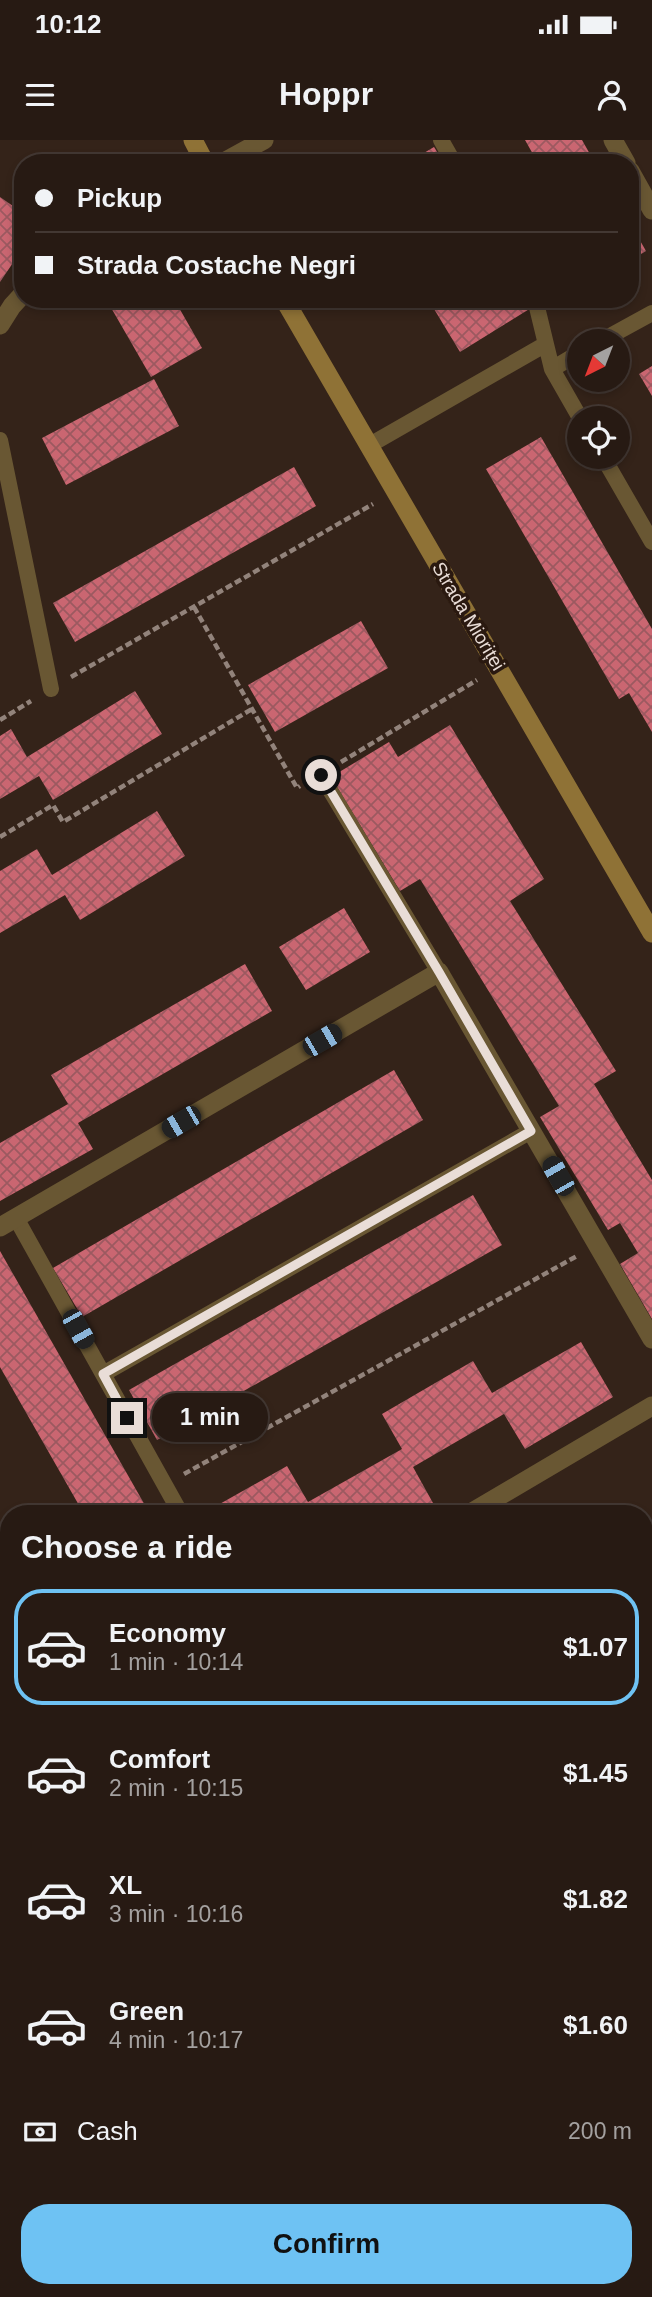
<!DOCTYPE html>
<html lang="en">
<head>
<meta charset="utf-8">
<style>
  body { margin:0; font-family:Arial,sans-serif; background:#332721; color:#f1f3f6; height:100vh; display:flex; flex-direction:column; font-size:26px; white-space:nowrap }
  * { box-sizing:border-box; margin:0 }
  p { font-size:23px; color:#a4a1a0 }
  .icon { flex:none; width:38px; height:38px; fill:none; stroke:currentColor; stroke-width:2; stroke-linecap:round; stroke-linejoin:round }
  .map { position:relative; flex:1; overflow:hidden }
  .panel { position:absolute; left:0px; top:1365px; width:653px; height:793px; display:flex; flex-direction:column; background:#271a13; border-radius:28px 28px 0 0; box-shadow:0 4px 10px #0003,0 0 0 2px #433833 }
  .panel>* { flex:none }
  .guide { position:absolute; left:14px; top:14px; width:625px; height:154px; border-radius:28px; box-shadow:0 4px 10px #0003,0 0 0 2px #433833; display:grid; align-content:center; height:154px; padding:0 21px; background:#271a13 }
  .needle { width:46px; rotate:222deg }
  .buttons { position:absolute; left:567px; top:189px; display:grid; gap:14px }
  .buttons a { display:grid; place-items:center; width:63px; height:63px; border-radius:50%; background:#271a13; box-shadow:0 4px 10px #0003,0 0 0 2px #433833; font-size:35px }
  .end { position:absolute; width:32px; height:32px; margin:-16px; border:9px solid #e9ddd7; background:#111; box-shadow:0 0 0 4px #111 }
  .from { border-radius:50% }
  .bubble { position:absolute; height:49px; border-radius:24px; background:#271a13; box-shadow:0 4px 10px #0003,0 0 0 2px #433833; font-size:23px; font-weight:600; line-height:49px; text-align:center }
  .car { position:absolute; width:21px; height:42px; margin:-21px -10px; border-radius:9px; box-shadow:0 0 5px 2px #0007; background:linear-gradient(#222 24%,#8ab4d8 0 40%,#222 0 76%,#8ab4d8 0 86%,#222 0) }
  .guide b { display:flex; align-items:center; gap:24px; height:66px; font-size:26px }
  .guide b+b { border-top:2px solid #433833 }
  .guide i { width:18px; height:18px; background:#f1f3f6 }
  ul { padding:0; list-style:none }
  li { display:flex; align-items:center; gap:21px; height:116px; margin:0 14px 10px; padding:0 7px; border:4px solid transparent; border-radius:28px }
  li div { flex:1 }
  li b { display:block; font-size:26px }
  li em { font-style:normal; font-weight:600 }
  li.active { border-color:#6ec2f3 }
  li>.icon { width:63px; height:63px; stroke-width:1.5 }
  h2 { padding:0 21px; font-size:32px; line-height:84px }
  .pay { display:flex; align-items:center; gap:18px; height:77px; padding:0 21px; font-size:26px }
  .pay p { margin-inline-start:auto }
  .action { display:flex; gap:14px; margin-top:auto; padding:14px 21px }
  .action a { flex:1; height:80px; border-radius:28px; background:#6ec2f3; color:#111; font-size:28px; font-weight:600; line-height:80px; text-align:center }
  .status { display:flex; justify-content:space-between; align-items:center; height:49px; padding:0 35px; background:#271a13; direction:ltr }
  .status svg { height:19px; fill:currentColor }
  header { display:flex; justify-content:space-between; align-items:center; height:91px; padding:0 21px; background:#271a13; font-size:32px; font-weight:600 }
  .map>svg:first-child { display:block }
  .built { fill:#422a1d }
  .building { fill:url(#building-cross-hatch) }
  .lines { fill:none; stroke-linecap:round; stroke-linejoin:round }
  .path { stroke:#92837b; stroke-width:4.5; stroke-dasharray:7 3.5; stroke-linecap:butt }
  .service { stroke:#695733; stroke-width:16 }
  .minor { stroke:#695733; stroke-width:19 }
  .secondary { stroke:#8f7236; stroke-width:19 }
  .route { stroke:#e9ddd7; stroke-width:9 }
  .labels { text-anchor:middle; stroke-width:7; stroke-linejoin:round; paint-order:stroke }
  .street-label { font-size:19px; fill:#e9ddd7; stroke:#2a1910 }
</style>
</head>
<body>
<div class="status"><b>10:12</b><svg viewBox="0 0 49 12"><path d="M0 12V9h3v3zM5 12V6h3v6zM10 12V3h3v9zM15 12V0h3v12zM26 1h20v11H26zM47 4h2v5h-2z"/></svg></div>
<header><svg class="icon" aria-label="menu" viewBox="0 0 24 24"><path d="M4 6h16M4 12h16M4 18h16"/></svg>Hoppr<svg class="icon" aria-label="person" viewBox="0 0 24 24"><circle cx="12" cy="8" r="4"/><path d="M4 21q1-7 8-7t8 7"/></svg></header>
<div class="map">
<svg width="652" height="2157" viewBox="0 0 652 2157">
  <defs>
    <pattern id="building-cross-hatch" width="8" height="8" patternUnits="userSpaceOnUse" patternTransform="scale(1.75)"><rect width="8" height="8" fill="#ca6671"/><path d="M0 0l8 8M0 8l8-8" fill="none" stroke="#9c5960"/></pattern>
  </defs>
  <rect width="100%" height="100%" fill="#342319"/>
  <path class="built" d="M0 2097 9 2103V2149H88L102 2157H0Z"/>
  <path class="building" d="M525 0H582L595 23H538Z
    M434 7 444 23H407Z
    M0 57 23 73V108L0 142Z
    M630 83 646 111 630 121Z
    M106 159H174L202 208 151 237Z
    M428 159H525L531 168 460 212Z
    M652 226V256L639 234Z
    M154 239 179 286 66 345 42 298Z
    M541 297 652 489V592L629 553 619 559 486 329Z
    M294 327 316 366 75 502 53 463Z
    M361 481 388 528 275 592 248 545Z
    M135 551 162 594 53 660 39 636 0 659V596L11 589 27 617Z
    M450 585 544 739 510 761 616 931 594 944 652 1040V1179L620 1124 638 1113 620 1083 608 1090 540 977 559 966 420 739 400 751 331 637 389 602 398 617Z
    M157 671 185 716 80 780 65 755 0 793V731L37 709 52 735Z
    M344 768 370 812 306 850 279 807Z
    M245 824 272 871 78 983 93 1009 0 1061V1003L68 964 51 935Z
    M394 930 423 980 82 1177 53 1128Z
    M473 1055 502 1105 157 1300 129 1250Z
    M0 1111 150 1374H84L0 1227Z
    M581 1202 613 1257 525 1309 504 1274 413 1327 433 1363 413 1374H202L287 1326 308 1362 402 1309 382 1274 473 1221 492 1253Z
    M652 1456V1520L644 1525V1461Z
    M9 1546V1637L0 1632V1562Z
    M644 1783 652 1788 651 1918 644 1913Z
    M3 1867 9 1870V1948L0 1944V1872Z
    M5 1994 9 1996V2045L1 2047 9 2051V2076L0 2090V1997Z
    M652 2044V2086L644 2081V2058Z
    M10 2149H14L28 2157H6Z
    M87 2149H159L172 2157H101Z
    M336 2149H426L422 2157H350Z"/>
  <g class="lines">
    <path class="path" d="M194 467 297 648 300 646
      M71 537 373 364
      M0 580 31 561
      M341 622 477 540
      M0 697 53 665 63 682 252 569
      M184 1334 577 1116"/>
    <path class="service" d="M441 0 454 23
      M535 159 552 229 580 278
      M601 201 652 173
      M552 229 579 213
      M0 300 51 549
      M368 306 546 204
      M603 317 652 402
      M321 635 439 832
      M16 1078 181 1374
      M103 1234 531 991
      M644 1746 652 1751
      M644 2098 652 2103"/>
    <path class="minor" d="M613 0 626 23
      M222 23 264 0
      M630 31 652 70
      M0 185 12 166 23 154
      M0 1087 439 832 652 1199
      M469 1374 652 1266
      M0 1790 9 1775
      M0 1808 9 1813
      M644 1957 652 1943
      M588 2149 601 2157
      M526 2157 531 2149"/>
    <path class="secondary" d="M193 0 205 23
      M284 159 652 793"/>
  </g>
  <g class="lines">
    <path class="route" d="M127 1278 103 1234 531 991 439 832 321 635"/>
  </g>
  <g class="labels">
    <g class="street-label">
      <text transform="translate(469 476) rotate(59)" y="7">Strada Mioriței</text>
    </g>
  </g>
</svg>
<div class="buttons">
<a><svg class="needle" viewBox="-14 -14 28 28"><path d="M0-13l5 13h-10z" fill="#e53935"/><path d="M0 13l5-13h-10z" fill="#a4a1a0"/></svg></a>
<a><svg class="icon" aria-label="locate" viewBox="0 0 24 24"><circle cx="12" cy="12" r="6"/><path d="M12 2v4M12 18v4M2 12h4M18 12h4"/></svg></a>
</div>
<i class="end from" style="left:321px;top:635px"></i>
<i class="end" style="left:127px;top:1278px"></i>
<div class="bubble" style="left:152px;top:1253px;width:116px">1 min</div>
<i class="car" style="left:322px;top:900px;rotate:60deg"></i>
<i class="car" style="left:181px;top:982px;rotate:240deg"></i>
<i class="car" style="left:558px;top:1036px;rotate:330deg"></i>
<i class="car" style="left:78px;top:1189px;rotate:151deg"></i>
<div class="guide">
<b><i class="from"></i>Pickup</b>
<b><i></i>Strada Costache Negri</b>
</div>
<section class="panel">
<h2>Choose a ride</h2>
<ul>
<li class="active"><svg class="icon" aria-label="car" viewBox="0 0 24 24"><path d="M5 17H2v-5l4-1 3-4h7l3 4 3 1v5h-3M9 17h6M6 11h13"/><circle cx="7" cy="17" r="2"/><circle cx="17" cy="17" r="2"/></svg><div><b>Economy</b><p>1 min · 10:14</p></div><em>$1.07</em></li>
<li><svg class="icon" aria-label="car" viewBox="0 0 24 24"><path d="M5 17H2v-5l4-1 3-4h7l3 4 3 1v5h-3M9 17h6M6 11h13"/><circle cx="7" cy="17" r="2"/><circle cx="17" cy="17" r="2"/></svg><div><b>Comfort</b><p>2 min · 10:15</p></div><em>$1.45</em></li>
<li><svg class="icon" aria-label="car" viewBox="0 0 24 24"><path d="M5 17H2v-5l4-1 3-4h7l3 4 3 1v5h-3M9 17h6M6 11h13"/><circle cx="7" cy="17" r="2"/><circle cx="17" cy="17" r="2"/></svg><div><b>XL</b><p>3 min · 10:16</p></div><em>$1.82</em></li>
<li><svg class="icon" aria-label="car" viewBox="0 0 24 24"><path d="M5 17H2v-5l4-1 3-4h7l3 4 3 1v5h-3M9 17h6M6 11h13"/><circle cx="7" cy="17" r="2"/><circle cx="17" cy="17" r="2"/></svg><div><b>Green</b><p>4 min · 10:17</p></div><em>$1.60</em></li>
</ul>
<div class="pay"><svg class="icon" aria-label="cash" viewBox="0 0 24 24"><path d="M3 7h18v10H3z"/><circle cx="12" cy="12" r="2"/></svg>Cash<p>200 m</p></div>
<div class="action"><a>Confirm</a></div>
</section>
</div>
</body>
</html>
